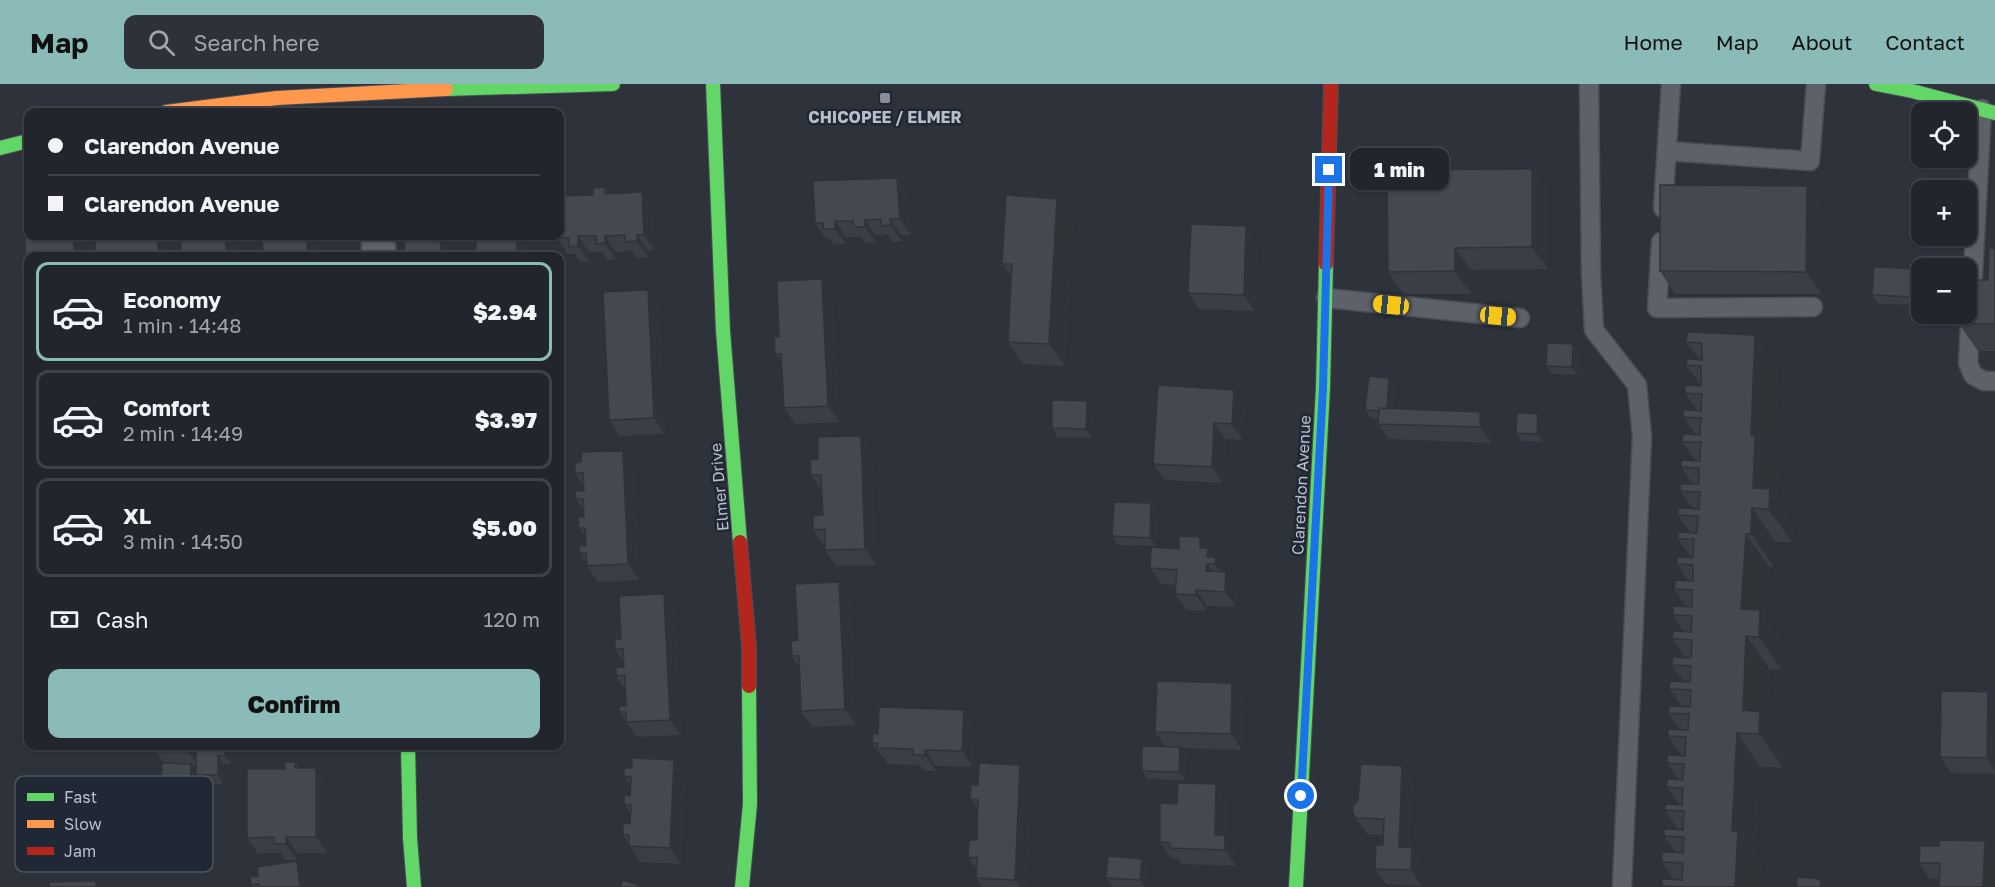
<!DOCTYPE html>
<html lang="en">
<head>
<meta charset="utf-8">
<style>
  body { margin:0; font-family:"Golos Text",sans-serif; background:#2e3238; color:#f1f3f6; height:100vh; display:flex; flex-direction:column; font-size:22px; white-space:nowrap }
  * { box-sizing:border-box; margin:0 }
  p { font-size:20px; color:#a2a5a9 }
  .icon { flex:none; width:33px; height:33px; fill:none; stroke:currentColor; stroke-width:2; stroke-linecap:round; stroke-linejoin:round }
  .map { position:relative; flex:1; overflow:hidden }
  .side { position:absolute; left:24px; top:168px; width:540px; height:498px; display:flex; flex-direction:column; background:#22262c; border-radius:12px; box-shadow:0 2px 4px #0004,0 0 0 2px #3f4348 }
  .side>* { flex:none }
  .banner { position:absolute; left:24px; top:24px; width:540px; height:132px; border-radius:12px; box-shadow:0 2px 4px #0004,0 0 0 2px #3f4348; display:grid; align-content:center; height:132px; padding:0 24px; background:#22262c }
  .buttons { position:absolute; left:1911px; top:18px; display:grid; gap:12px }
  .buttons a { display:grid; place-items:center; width:66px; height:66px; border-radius:12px; background:#22262c; box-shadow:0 2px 4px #0004,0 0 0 2px #3f4348; font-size:30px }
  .end { position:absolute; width:27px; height:27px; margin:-14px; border:8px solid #1a73e8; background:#fff; box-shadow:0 0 0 3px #fff }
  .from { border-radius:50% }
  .bubble { position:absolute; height:42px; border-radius:12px; background:#22262c; box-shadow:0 2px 4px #0004,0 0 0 2px #3f4348; font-size:20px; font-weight:800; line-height:42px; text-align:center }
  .car { position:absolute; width:18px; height:36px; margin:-18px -9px; border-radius:8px; box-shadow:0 0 4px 2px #0007; background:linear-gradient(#f5c518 24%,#345 0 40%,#f5c518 0 76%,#345 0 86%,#f5c518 0) }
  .banner b { display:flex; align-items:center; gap:21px; height:57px; font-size:22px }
  .banner b+b { border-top:2px solid #3f4348 }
  .banner i { width:15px; height:15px; background:#f1f3f6 }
  ul { padding:10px 0 0; list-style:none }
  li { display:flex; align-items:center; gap:18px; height:99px; margin:0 12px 9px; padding:0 12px; border:3px solid #3f4348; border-radius:12px }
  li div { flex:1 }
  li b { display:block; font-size:22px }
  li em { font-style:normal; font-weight:800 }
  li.current { border-color:#8bbbb9 }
  li>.icon { width:54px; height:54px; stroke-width:1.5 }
  .pay { display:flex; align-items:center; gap:15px; height:66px; padding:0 24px; font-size:22px }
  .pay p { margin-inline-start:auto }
  .cta { display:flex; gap:12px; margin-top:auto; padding:12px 24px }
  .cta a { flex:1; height:69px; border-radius:12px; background:#8bbbb9; color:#111; font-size:24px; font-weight:800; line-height:69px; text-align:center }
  header { display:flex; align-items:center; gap:36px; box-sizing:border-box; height:84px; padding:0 30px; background:#8bbbb9; color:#111 }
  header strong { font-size:28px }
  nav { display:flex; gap:33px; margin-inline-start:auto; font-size:21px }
  .search { width:420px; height:54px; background:#2e3238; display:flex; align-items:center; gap:15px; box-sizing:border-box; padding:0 21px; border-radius:12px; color:#a2a5a9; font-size:22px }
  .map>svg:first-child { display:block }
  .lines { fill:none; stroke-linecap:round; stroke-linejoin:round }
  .lane-casing { stroke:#494d53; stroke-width:21 }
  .street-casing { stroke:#494d53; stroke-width:36 }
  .fast-casing { stroke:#494d53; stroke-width:16 }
  .slow-casing { stroke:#494d53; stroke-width:16 }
  .jam-casing { stroke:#494d53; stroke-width:16 }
  .lane { stroke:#5d6169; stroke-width:18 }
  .street { stroke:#5d6169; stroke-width:33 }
  .fast { stroke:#63d668; stroke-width:14 }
  .slow { stroke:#ff974d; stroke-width:14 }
  .jam { stroke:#b3261e; stroke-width:14 }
  .wall { fill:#3a3f45; fill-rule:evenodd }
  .shaded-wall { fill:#303338 }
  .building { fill:#444950; stroke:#303338; stroke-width:1.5 }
  .route { stroke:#1a73e8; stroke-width:8 }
  .poi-dot { fill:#878e99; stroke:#202836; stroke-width:2 }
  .labels { text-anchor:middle; stroke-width:5; stroke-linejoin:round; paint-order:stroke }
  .poi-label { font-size:16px; font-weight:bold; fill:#b8bfcb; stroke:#202836 }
  .street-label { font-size:16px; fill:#b8bfcb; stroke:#202836 }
  .key { fill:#202836; stroke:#4e5563; stroke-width:1.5 }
  .key-label { font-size:16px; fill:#b8bfcb }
</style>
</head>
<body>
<header>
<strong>Map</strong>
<div class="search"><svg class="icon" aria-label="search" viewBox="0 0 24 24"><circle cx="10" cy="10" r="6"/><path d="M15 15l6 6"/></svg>Search here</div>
<nav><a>Home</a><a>Map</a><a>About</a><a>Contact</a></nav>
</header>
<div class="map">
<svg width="1995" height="803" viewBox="0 0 1995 803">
  <rect width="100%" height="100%" fill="#2d323b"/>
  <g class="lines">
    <defs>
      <path id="lane" d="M1589 0 1591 190 1594 246 1637 301 1642 353 1622 803
        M1982 25 1968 279 1973 291 1984 297H1995
        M1667 67 1810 77 1816 0
        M1663 124 1671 0
        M1661 158 1657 224 1813 223
        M1326 214 1520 234"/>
      <path id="street" d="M378 152 379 172"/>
      <path id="fast" d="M713 0 723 247 740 458
        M1876 0 1912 7 1995 29
        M446 5 613 0
        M0 64 28 57
        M408 662 410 754 414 803
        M742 803 750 720 749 602
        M1296 803 1323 304 1326 180"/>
      <path id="slow" d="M166 28 277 14 446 5"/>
      <path id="jam" d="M1326 180 1331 0
        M740 458 749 562V602"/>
    </defs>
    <use href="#lane" class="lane-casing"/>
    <use href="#street" class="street-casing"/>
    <use href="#fast" class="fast-casing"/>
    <use href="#slow" class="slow-casing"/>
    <use href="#jam" class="jam-casing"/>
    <use href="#lane" class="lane"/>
    <use href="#street" class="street"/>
    <use href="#fast" class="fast"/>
    <use href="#slow" class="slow"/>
    <use href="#jam" class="jam"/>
  </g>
  <path class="wall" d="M1532 85 1548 107V185L1471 186V210H1403L1388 188Z
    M897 94 908 109 911 151H901L902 157 893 158 888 151 876 152V158L865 159 860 153H846V160L834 161 830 155H826L815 139Z
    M604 103 609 110 653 124 655 166 648 167V173L636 174 632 167 616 168V175L607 176 602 168H589L590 178H580L575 170H568L557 154 593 111Z
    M1057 115 1073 137 1065 282 1023 280 1008 258 1012 193 1002 180Z
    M1823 124 1822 210H1675L1660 187Z
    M1257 158 1255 227 1199 225 1188 209Z
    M1995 165V267H1978L1959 240 1988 196Z
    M1919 185 1922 189V221L1878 220 1872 211Z
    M822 195 833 211 839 338 795 340 784 324 782 279 775 270 779 253Z
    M648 206 659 222 665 350 620 352 609 336Z
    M1755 251 1778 285 1774 379 1779 385 1777 416 1793 439 1792 458H1775L1774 483H1769L1766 535 1783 559 1782 586 1770 585 1767 638 1784 661 1783 684 1760 683 1755 772 1762 780 1760 803H1663L1662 802 1674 796 1662 778 1676 769 1664 752 1678 746 1665 726 1679 720 1667 703 1679 696 1667 679 1681 671 1668 652 1680 646 1668 629 1682 622 1669 605 1684 598 1672 581 1685 574 1672 555 1684 548 1673 531 1687 523 1674 505 1688 497 1677 480 1692 474 1678 455 1691 449 1678 431 1693 425 1680 407 1693 400 1681 383 1695 376 1682 358 1696 351 1683 333 1697 326 1685 309 1701 302 1686 281 1699 275 1686 258Z
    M1579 268 1578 291 1552 290 1546 282Z
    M1389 294 1395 302 1393 325 1491 344V359L1389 355 1378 340V335L1371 334 1365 326Z
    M1158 301 1245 322 1243 356 1225 355 1223 399 1165 396 1153 380Z
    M1087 317 1093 325 1092 354 1057 353 1052 344Z
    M1538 330 1544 338 1543 358 1521 357 1516 349Z
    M861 352 872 367 876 481 836 482 825 466V462H824L813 446 823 431 822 407 811 391 818 375Z
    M28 372V397L23 389Z
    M634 383 639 496 598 498 587 482 586 478 580 469 586 462V454L579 444 584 433V427L576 415 584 407 583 401 575 389Z
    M1151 419 1157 427 1156 462 1118 461 1112 452Z
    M1200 453 1237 504 1236 523 1207 522V527L1186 526 1175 510 1176 501 1161 500 1150 484 1179 465Z
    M839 498 851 514 856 641 812 643 801 627 799 583 792 572 798 556Z
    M675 526 681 651 637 653 619 628 626 622 625 605 616 592 624 583V578L615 565 621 555Z
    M1232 599 1244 615 1242 666 1181 664 1186 671 1185 696 1147 695 1142 687 1165 662 1155 648Z
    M1988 608 1995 618V690L1951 689 1940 673Z
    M975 642 973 683 936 682V687H924L920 681 888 680 885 675 883 674 872 659Z
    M62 662H121V665L63 662Z
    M231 662V680H223V700H202L197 692 196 712 167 711 161 703 164 679 156 668ZM193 682H196V687Z
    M465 662H508V666L467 665Z
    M674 676 685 692 681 780 640 778 623 751 630 740V729L624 720 630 712 631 701 624 692 632 684Z
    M295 678 299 684 327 699V769H297V776H285L281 769H258L247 754 285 685Z
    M1402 682 1413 698 1410 764 1423 780 1422 802 1386 800 1375 785 1383 761V751L1367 750 1356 734Z
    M1032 697 1027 803H982L976 794V784L968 773 977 756 978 726 970 715 978 701Z
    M105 709 116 724 114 770 61 768 50 753 60 712Z
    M1227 716 1226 753 1236 767V782L1181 780 1178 774H1171L1160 758 1177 720Z
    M1985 757 1995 772V803L1939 795H1930L1919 779 1939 762Z
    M1142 775 1148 783 1146 803H1112L1106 794Z
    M308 793 309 803H253L251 801Z"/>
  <path class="shaded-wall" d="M1532 85 1548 107V185L1532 163Z
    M897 94 908 109 911 151 900 135Z
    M1807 102 1823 124 1822 210 1806 188Z
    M642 108 653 124 655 166 644 151Z
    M1057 115 1073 137 1065 282 1049 260Z
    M890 135 901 151 902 157 891 141Z
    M865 136 876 152V158L865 143Z
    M835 137 846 153V160L835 145Z
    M1246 142 1257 158 1255 227 1244 211Z
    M637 151 648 167V173L637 157Z
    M74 152 85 167V172H74Z
    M140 152H144L151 161 140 157Z
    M226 152H237V172H226Z
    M307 152H317L318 172H307Z
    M436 152H442L447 159V167L451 172H440L435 158Z
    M517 152H520L528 162V172H516Z
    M578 152 589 168 590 178 578 162Z
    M605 152 616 168V175L605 159Z
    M158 157 169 172H158Z
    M1455 164 1471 186V210L1455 187Z
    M1919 185 1922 189V219L1917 213Z
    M822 195 833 211 839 338 828 322Z
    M648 206 659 222 665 350 654 334Z
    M1755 251 1778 285 1774 379 1779 385 1777 416 1793 439 1792 458 1753 404 1751 351Z
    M1573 260 1579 268 1578 291 1572 283Z
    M1389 294 1395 302 1392 336 1386 328Z
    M1234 306 1245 322 1243 356 1232 340Z
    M1087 317 1093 325 1092 354 1086 345Z
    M1480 328 1491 344V359L1480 343Z
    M1538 330 1544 338 1543 358 1537 350Z
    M1214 339 1225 355 1223 399 1212 383Z
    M861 352 872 367 876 481 865 465Z
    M623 367 634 383 639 496 628 480Z
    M1151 419 1157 427 1156 462 1150 454Z
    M1752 424 1775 458 1774 483 1751 450Z
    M1746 450 1769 483 1766 535 1783 559 1782 586 1759 553 1741 525Z
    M1200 453 1237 504 1236 523 1225 508 1226 495 1215 480H1212L1200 464Z
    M1207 480 1218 495 1206 487Z
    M839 498 851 514 856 641 845 625Z
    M1196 506 1207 522V527L1196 511Z
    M664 510 675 526 681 651 670 636Z
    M1746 552 1770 585 1767 638 1784 661 1783 684 1743 626Z
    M1232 599 1244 615 1242 666 1231 650Z
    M1988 608 1995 618V686L1987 674Z
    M964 626 975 642 973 683 962 667Z
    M1737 649 1760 683 1755 772 1762 780 1760 803H1735L1732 747Z
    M187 662H197L198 681 187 666Z
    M225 662H231V680L225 672Z
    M1180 663 1186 671 1185 696 1179 688Z
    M925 666 936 682V687L925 671Z
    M218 671 223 680V700L218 691Z
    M674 676 685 692 681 780 670 764Z
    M191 680 197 688 196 712 190 704Z
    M1020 681 1032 697 1027 803H1020L1015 796Z
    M1402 682 1413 698 1410 779 1399 763Z
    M316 684 327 699V769L316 753Z
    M1216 700 1227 716 1226 753 1236 767V782L1215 751Z
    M105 709 116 724 114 770 103 755Z
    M286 753 297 769V776L286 760Z
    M1985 757 1995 772V803H1983Z
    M1412 764 1423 780 1422 802 1411 786Z
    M1142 775 1148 783 1146 803H1145L1140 796Z
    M297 777 308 793 309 803H300Z
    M1821 795 1827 803H1820Z"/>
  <path class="building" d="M1532 85V163L1455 164V187L1388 188 1387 86Z
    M897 94 900 135H890L891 141 881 142V135L865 136V143H854L853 137H835V145H823V139H815L813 97Z
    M1660 101 1807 102 1806 188 1660 187Z
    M604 103 605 110 642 108 644 151H637V157L625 158V151L605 152V159L596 160V152H578V162L569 163V154H557V152H560V112L593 111V104Z
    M1006 111 1057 115 1049 260 1008 258 1012 180H1002Z
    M1191 140 1246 142 1244 211 1188 209Z
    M25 152H74V172H28V201H26Z
    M95 152H140V157H158V172H86L87 166 95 165Z
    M181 152H226V172H181Z
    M262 152H307V172H263Z
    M405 152H436L435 158H441L440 172H404Z
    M476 152H517L516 172H476Z
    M1989 164 1995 165V240H1959V230H1966V196H1988Z
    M1874 183 1919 185 1917 213 1872 211Z
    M822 195 828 322 784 324 781 270H775L774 253H779L777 197Z
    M648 206 654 334 609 336 603 208Z
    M1687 248 1755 251 1751 351 1755 352 1753 404 1770 405 1769 425 1752 424 1751 450H1746L1741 525 1760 526 1759 553 1746 552 1743 626 1760 628 1759 650 1737 649 1732 747H1738L1735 803H1682L1662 802V795L1682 796 1683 779 1662 778V768L1683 769 1684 753 1664 752V745L1683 746 1684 727 1665 726V720L1682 721 1683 704 1667 703V695L1683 696 1684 680 1667 679 1668 671 1685 672 1686 653 1668 652V645L1688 646 1689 630 1668 629 1669 622 1690 623 1691 606 1669 605 1670 597 1690 598 1691 582 1672 581 1673 573 1691 574 1692 556 1672 555 1673 547 1691 548 1692 532 1673 531V522L1692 523V506L1674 505 1675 496 1693 497V481L1677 480V473L1693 474 1694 455H1678V448L1697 449 1698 432 1678 431V424L1699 425 1700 408 1680 407 1681 400H1699V384L1681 383V376L1700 377 1701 358H1682L1683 350 1700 351 1701 334 1683 333V326L1701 327 1702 310 1685 309V301L1701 302V282L1686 281 1687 275 1702 276V259L1686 258Z
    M1547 259 1573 260 1572 283 1546 282Z
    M1369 292 1389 294 1387 325 1379 324V327L1365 326Z
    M1158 301 1234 306 1232 340 1214 339 1212 383 1153 380Z
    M1052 316 1087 317 1086 345 1052 344Z
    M1379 324 1480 328V343L1378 340Z
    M1517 329 1538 330 1537 350 1516 349Z
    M861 352 865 465 825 466V445L813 446V432L823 431 821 391H811L810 376 818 375V353Z
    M623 367 628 480 587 482 586 469H580L579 462H586L585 444H579L578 433H584L583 415H576L575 407H584L583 389H575V379L581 378 582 368Z
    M23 372H28V390L23 389Z
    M1114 418 1151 419 1150 454 1112 452Z
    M1179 452 1200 453V464H1208L1207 473H1216L1215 480H1207L1206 487 1226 488 1225 508 1196 506V511L1175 510 1177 486 1150 484 1151 463 1179 465Z
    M839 498 845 625 801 627 799 572H792L791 557 798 556 795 500Z
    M664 510 670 636 626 638V628H619V622H626L625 591 616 592V583H624L623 565H615V555H621L619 512Z
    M1157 597 1232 599 1231 650 1155 648Z
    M1941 607 1988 608 1987 674 1940 673Z
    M879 623 964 626 962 667 925 666V671H913V665L877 664 878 659H872L873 650H878Z
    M156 662H187V666L156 668Z
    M196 662H225V672L218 671V691H196Z
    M1142 662 1180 663 1179 688 1142 687Z
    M632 674 674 676 670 764 629 762V751H623V739L630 740 631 721 624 720V711L630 712 631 693 624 692V684H632Z
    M285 678H295V684H316V753H286V760H274V753L247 754V685H285Z
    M162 679 191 680 190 704 161 703Z
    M979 679 1020 681 1015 796 976 794 977 774 968 773 969 756H977L978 716 970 715 971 701H978Z
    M1361 680 1402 682 1399 763 1412 764 1411 786 1375 785 1376 761H1383L1384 735 1356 734 1353 729V722L1358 716Z
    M1178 699 1216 700 1215 751H1225V766L1170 764V759L1160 758V719L1177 720Z
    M1940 756 1985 757 1983 803H1939L1940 779H1919L1920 762H1939Z
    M1108 772 1142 775 1140 796 1106 794Z
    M297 777 300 803H259V800L251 801 250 793 258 792 257 783Z
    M1797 793 1821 795 1820 803H1797Z
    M623 796 643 803H620Z
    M96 797V803H49V798Z"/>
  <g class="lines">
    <path class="route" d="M1301 712 1323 304 1329 86"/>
  </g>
  <rect class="poi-dot" x="879" y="8" width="12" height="12" rx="3"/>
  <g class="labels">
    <g class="poi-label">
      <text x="885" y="39">CHICOPEE / ELMER</text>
    </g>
    <g class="street-label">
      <text transform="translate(1301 401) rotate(-87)" y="6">Clarendon Avenue</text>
      <text transform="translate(719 403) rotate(-95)" y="6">Elmer Drive</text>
    </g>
  </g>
  <rect x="15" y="692" width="198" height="96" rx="9" class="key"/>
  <rect x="27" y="709" width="27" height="8" fill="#63d668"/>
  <rect x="27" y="736" width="27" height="8" fill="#ff974d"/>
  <rect x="27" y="763" width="27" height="8" fill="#b3261e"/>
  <g class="key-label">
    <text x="64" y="719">Fast</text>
    <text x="64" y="746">Slow</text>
    <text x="64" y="773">Jam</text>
  </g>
</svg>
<div class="buttons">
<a><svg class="icon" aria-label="locate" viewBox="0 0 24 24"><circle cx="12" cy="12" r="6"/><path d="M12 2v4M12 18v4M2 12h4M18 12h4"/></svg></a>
<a>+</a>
<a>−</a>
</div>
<i class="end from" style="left:1301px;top:712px"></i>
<i class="end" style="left:1329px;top:86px"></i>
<div class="bubble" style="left:1350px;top:64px;width:99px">1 min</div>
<i class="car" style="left:1391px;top:221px;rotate:276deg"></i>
<i class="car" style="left:1498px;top:232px;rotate:95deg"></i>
<div class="banner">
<b><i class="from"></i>Clarendon Avenue</b>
<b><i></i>Clarendon Avenue</b>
</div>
<section class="side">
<ul>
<li class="current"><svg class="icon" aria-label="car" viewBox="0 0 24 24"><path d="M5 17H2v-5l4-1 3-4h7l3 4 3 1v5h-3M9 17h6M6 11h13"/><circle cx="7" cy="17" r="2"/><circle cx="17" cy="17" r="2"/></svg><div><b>Economy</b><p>1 min · 14:48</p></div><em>$2.94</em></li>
<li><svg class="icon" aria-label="car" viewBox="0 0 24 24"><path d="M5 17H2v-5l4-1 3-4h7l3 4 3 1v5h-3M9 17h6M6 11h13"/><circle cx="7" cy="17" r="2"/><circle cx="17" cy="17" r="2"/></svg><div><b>Comfort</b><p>2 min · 14:49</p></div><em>$3.97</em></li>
<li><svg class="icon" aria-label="car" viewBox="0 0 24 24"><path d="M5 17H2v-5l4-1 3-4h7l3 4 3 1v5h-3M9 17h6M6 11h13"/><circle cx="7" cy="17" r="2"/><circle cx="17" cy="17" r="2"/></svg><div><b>XL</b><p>3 min · 14:50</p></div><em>$5.00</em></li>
</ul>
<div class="pay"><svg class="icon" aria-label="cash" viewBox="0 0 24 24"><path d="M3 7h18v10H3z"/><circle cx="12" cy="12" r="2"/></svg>Cash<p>120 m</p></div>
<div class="cta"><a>Confirm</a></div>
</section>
</div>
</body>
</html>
